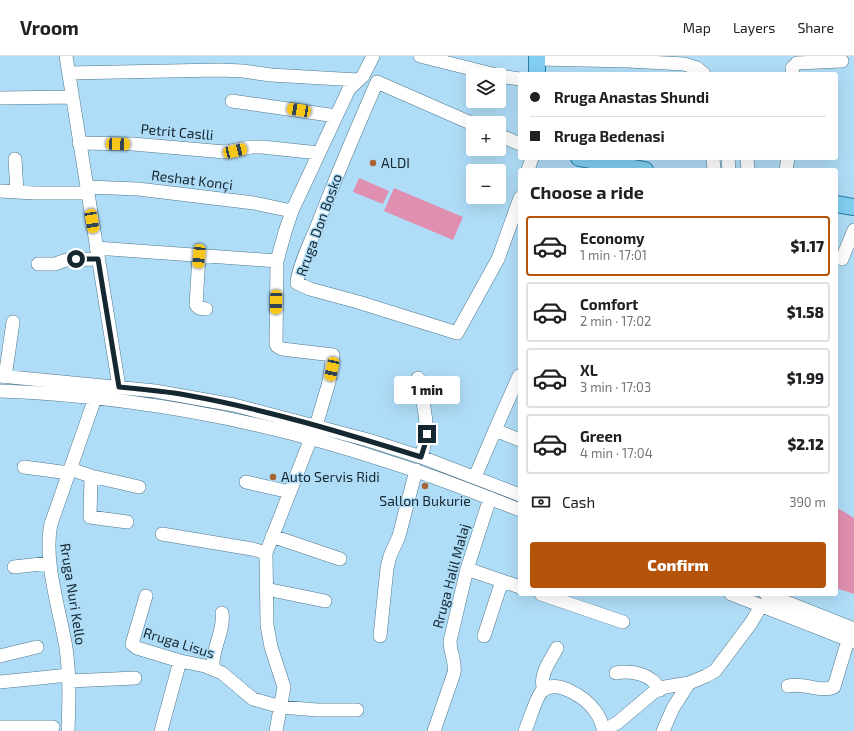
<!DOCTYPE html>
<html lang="en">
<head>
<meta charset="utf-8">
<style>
  body { margin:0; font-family:"Exo 2",sans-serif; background:#f6f6f6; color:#202124; height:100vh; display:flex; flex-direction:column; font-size:15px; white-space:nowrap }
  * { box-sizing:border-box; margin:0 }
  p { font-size:13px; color:#757577 }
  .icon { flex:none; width:22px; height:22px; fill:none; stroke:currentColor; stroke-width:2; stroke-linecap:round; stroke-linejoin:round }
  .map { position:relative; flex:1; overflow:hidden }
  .side { position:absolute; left:518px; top:112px; width:320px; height:428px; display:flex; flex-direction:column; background:#fff; border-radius:4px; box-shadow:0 4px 16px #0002 }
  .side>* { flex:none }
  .guide { position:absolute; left:518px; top:16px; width:320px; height:88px; border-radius:4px; box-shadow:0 4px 16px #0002; display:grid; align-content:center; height:88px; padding:0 12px; background:#fff }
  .controls { position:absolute; left:466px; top:12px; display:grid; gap:8px }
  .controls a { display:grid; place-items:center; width:40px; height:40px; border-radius:4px; background:#fff; box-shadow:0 4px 16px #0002; font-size:20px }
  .end { position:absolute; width:18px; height:18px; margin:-9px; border:5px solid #152730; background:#fff; box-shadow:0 0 0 2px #fff }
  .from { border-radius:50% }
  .bubble { position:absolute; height:28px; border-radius:4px; background:#fff; box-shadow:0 4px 16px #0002; font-size:13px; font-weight:800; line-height:28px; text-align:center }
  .car { position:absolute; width:12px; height:24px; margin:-12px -6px; border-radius:5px; box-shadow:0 0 3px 1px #0007; background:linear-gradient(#f5c518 24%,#345 0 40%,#f5c518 0 76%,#345 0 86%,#f5c518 0) }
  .guide b { display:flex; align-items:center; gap:14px; height:38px; font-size:15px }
  .guide b+b { border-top:1px solid #e0e0e0 }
  .guide i { width:10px; height:10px; background:#202124 }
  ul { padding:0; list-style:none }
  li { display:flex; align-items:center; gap:12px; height:60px; margin:0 8px 6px; padding:0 4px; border:2px solid #e0e0e0; border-radius:4px }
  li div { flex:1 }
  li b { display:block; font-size:15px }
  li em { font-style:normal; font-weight:800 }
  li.on { border-color:#b45309 }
  li>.icon { width:36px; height:36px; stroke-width:1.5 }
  h2 { padding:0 12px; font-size:18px; line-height:48px }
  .pay { display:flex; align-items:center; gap:10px; height:44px; padding:0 12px; font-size:15px }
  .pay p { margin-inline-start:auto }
  .button { display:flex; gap:8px; margin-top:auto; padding:8px 12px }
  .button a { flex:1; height:46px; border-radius:4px; background:#b45309; color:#fff; font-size:16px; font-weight:800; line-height:46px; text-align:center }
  header { display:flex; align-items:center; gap:24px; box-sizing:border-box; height:56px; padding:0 20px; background:#fff; border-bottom:1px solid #e0e0e0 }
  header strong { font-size:19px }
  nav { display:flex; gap:22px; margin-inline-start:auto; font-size:14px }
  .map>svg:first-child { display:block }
  .green { fill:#e18fb0 }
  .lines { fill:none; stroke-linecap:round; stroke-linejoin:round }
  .minor-casing { stroke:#4e788f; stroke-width:14 }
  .major-casing { stroke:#267ea7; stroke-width:18 }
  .minor { stroke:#fff; stroke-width:13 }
  .major { stroke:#82cef1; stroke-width:16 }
  .route { stroke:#152730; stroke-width:5 }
  .poi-dot { fill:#a76333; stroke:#afdcf6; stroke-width:1.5 }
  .labels { text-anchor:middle; stroke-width:3; stroke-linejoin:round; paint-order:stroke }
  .street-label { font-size:14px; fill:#152730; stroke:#afdcf6 }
  .poi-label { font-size:14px; fill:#152730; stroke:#afdcf6; text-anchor:start }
</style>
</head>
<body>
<header>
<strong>Vroom</strong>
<nav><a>Map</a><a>Layers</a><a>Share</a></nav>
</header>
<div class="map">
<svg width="854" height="675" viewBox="0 0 854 675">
  <rect width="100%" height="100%" fill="#afdcf6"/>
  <path class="green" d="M359 122 389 135 383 148 353 136Z
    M394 132 463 161 453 184 384 155Z
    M836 451 854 462V538L836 532Z"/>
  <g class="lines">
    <defs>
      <path id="minor" d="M66 0 119 331
        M420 0 496 19
        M537 3 628 5 684 8 697 12 704 18
        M797 7 842 5
        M69 17 219 14 243 15 271 19 358 24
        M793 18 792 12 797 7
        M499 20 520 23
        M0 42 72 41
        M232 45 336 60
        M473 68 377 26C356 74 336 121 317 170 311 185 298 211 297 227L310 233 358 246 457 277 498 203 520 142
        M499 79 520 88
        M79 87 133 88 225 96 251 91H262L319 97
        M713 102 714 114
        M728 102 729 114
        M747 102 748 114
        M15 103 17 136
        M528 114 532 102
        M786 114 788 102
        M87 131 138 133 254 147 292 155
        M0 135 34 137H88
        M96 192 277 205
        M199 200 196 249 199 252 206 253
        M842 203 854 174
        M38 208H55L66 204 98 203
        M0 320 155 335 234 349 368 384 421 401 520 439
        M5 321 13 266
        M418 322C424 352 431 371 421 401
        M0 335C131 340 262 364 386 405 432 419 476 437 520 454
        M316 370 329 326 333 299 282 293 277 290 276 288 277 205 285 176 292 155 349 33 363 20 373 0
        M495 374 519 320
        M24 411 69 417
        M70 413 91 420 139 431
        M91 420 90 461 127 466
        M475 421 495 374 520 384
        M246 426 290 436
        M162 478 252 493 266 497
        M272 480 340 503
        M14 511 50 507
        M467 513 520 531
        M266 533 325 545
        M541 538 623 566
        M731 538 854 586
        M766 538 854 573
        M146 540 132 588 137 592 180 605 205 610 222 617 253 643 281 651 317 654H357
        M380 580 387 512 390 500 399 480 416 414
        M484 580 502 525
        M0 600 37 591
        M213 613C211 594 225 574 222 557
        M616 617C632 614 652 618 660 634
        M70 625 135 622
        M0 626 69 619
        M788 630C803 626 822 637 834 631L848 584
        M544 634C538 619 551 604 557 592
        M0 671H53
        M68 675C69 647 70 620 66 592 60 555 43 504 51 468L95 342
        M161 675 180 605
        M276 675 284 631 271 591 267 569 266 497 311 382
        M434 675 454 617C456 605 450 597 450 585L467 513 490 442
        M525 675C529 666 536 641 542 635 557 622 586 642 595 655 600 661 602 668 604 675
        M603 675 617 667 654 636 665 631 689 627 706 620 715 615 751 567 761 550
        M663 675 673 652 689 627"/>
      <path id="major" d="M537 0V18
        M579 102 645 114
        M836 148 854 151"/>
    </defs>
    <use href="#minor" class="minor-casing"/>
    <use href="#major" class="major-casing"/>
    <use href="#minor" class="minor"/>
    <use href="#major" class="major"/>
  </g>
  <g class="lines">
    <path class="route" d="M76 203H98L119 331C141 333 164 335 186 339 265 353 344 377 421 401L425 388 427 378"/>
  </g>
  <g class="poi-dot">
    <circle cx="373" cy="107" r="4"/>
    <circle cx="273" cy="421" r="4"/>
    <circle cx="425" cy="430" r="4"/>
  </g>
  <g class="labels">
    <g class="street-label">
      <text transform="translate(177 76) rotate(5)" y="5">Petrit Caslli</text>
      <text transform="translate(192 124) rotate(7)" y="5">Reshat Konçi</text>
      <text transform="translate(319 169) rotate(-70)" y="5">Rruga Don Bosko</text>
      <text transform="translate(451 520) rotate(-75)" y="5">Rruga Halil Malaj</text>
      <text transform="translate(73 538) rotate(81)" y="5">Rruga Nuri Kello</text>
      <text transform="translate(179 587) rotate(17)" y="5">Rruga Lisus</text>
    </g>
    <g class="poi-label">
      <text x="381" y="112">ALDI</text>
      <text x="281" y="426">Auto Servis Ridi</text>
      <text x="425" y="450" text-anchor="middle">Sallon Bukurie</text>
    </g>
  </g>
</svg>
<div class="controls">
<a><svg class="icon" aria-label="layers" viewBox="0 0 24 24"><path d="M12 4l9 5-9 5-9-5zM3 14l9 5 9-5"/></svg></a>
<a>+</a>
<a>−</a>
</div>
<i class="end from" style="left:76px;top:203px"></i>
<i class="end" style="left:427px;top:378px"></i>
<div class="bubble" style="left:394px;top:320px;width:66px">1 min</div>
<i class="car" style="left:299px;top:54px;rotate:279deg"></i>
<i class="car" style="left:118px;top:88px;rotate:92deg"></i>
<i class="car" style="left:235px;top:95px;rotate:77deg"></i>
<i class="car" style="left:92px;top:165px;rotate:171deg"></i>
<i class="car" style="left:199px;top:200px;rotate:185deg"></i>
<i class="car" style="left:276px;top:246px;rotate:181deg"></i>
<i class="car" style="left:332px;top:313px;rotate:192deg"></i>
<div class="guide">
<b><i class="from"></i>Rruga Anastas Shundi</b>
<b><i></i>Rruga Bedenasi</b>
</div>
<section class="side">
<h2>Choose a ride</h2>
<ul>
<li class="on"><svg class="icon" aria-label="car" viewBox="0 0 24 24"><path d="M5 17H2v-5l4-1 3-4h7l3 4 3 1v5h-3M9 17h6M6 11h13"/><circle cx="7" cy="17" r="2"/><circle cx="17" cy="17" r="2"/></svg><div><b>Economy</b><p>1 min · 17:01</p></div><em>$1.17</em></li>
<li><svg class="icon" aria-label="car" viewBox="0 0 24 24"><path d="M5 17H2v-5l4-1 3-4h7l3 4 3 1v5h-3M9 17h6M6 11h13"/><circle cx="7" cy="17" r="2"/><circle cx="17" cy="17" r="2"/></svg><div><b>Comfort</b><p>2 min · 17:02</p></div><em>$1.58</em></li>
<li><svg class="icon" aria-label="car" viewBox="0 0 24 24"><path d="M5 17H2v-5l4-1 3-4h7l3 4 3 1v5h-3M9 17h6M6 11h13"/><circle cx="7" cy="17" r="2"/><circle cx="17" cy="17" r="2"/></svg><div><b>XL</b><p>3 min · 17:03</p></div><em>$1.99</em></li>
<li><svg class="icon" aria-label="car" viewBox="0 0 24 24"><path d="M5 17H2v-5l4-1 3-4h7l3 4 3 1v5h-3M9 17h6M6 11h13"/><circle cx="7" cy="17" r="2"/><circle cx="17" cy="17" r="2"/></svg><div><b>Green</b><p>4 min · 17:04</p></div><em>$2.12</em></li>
</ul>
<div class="pay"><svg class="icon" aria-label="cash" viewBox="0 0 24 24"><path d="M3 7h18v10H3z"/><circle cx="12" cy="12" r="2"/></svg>Cash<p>390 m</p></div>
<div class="button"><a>Confirm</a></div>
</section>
</div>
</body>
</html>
